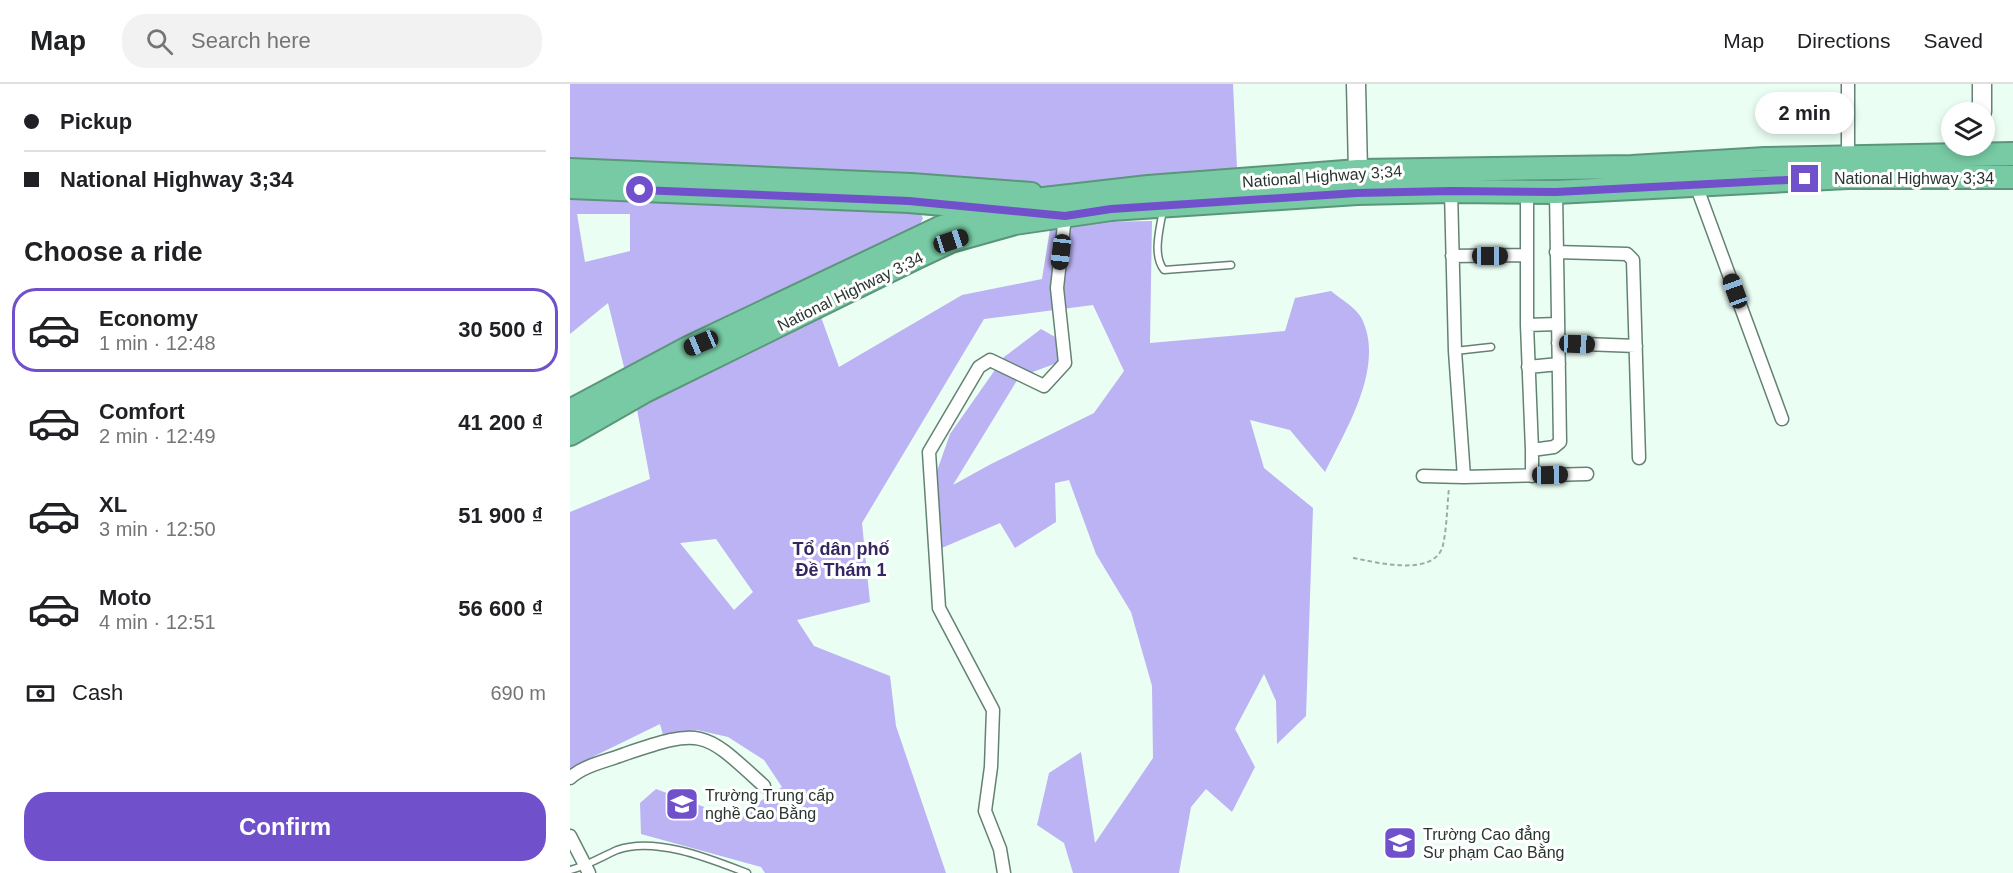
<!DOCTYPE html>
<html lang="en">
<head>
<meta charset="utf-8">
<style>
  body { margin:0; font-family:Helvetica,sans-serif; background:#f2f2f2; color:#202124; height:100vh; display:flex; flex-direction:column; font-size:22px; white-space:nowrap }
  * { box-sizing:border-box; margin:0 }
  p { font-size:20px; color:#757577 }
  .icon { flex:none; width:33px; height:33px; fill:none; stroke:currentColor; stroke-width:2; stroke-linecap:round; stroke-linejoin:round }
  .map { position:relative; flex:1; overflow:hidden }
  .drawer { display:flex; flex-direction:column; background:#fff; width:570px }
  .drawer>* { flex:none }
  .guide { display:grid; align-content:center; height:132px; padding:0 24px; background:#fff }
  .buttons { position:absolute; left:1371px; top:18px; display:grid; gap:12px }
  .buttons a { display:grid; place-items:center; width:54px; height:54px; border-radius:50%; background:#fff; box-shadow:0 3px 9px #0003; font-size:30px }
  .end { position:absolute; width:27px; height:27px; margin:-14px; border:8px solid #7051cb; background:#fff; box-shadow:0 0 0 3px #fff }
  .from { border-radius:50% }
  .bubble { position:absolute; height:42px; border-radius:21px; background:#fff; box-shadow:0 3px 9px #0003; font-size:20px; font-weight:800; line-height:42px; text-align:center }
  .car { position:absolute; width:18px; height:36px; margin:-18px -9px; border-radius:8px; box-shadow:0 0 4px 2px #0007; background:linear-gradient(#222 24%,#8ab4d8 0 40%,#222 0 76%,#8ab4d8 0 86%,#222 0) }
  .guide b { display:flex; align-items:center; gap:21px; height:57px; font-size:22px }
  .guide b+b { border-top:2px solid #e0e0e0 }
  .guide i { width:15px; height:15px; background:#202124 }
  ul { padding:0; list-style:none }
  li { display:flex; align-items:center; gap:18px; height:84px; margin:0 12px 9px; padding:0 12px; border:3px solid transparent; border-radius:24px }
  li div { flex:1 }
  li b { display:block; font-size:22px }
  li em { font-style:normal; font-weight:800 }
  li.current { border-color:#7051cb }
  li>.icon { width:54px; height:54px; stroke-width:1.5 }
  h2 { padding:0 24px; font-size:27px; line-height:72px }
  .pay { display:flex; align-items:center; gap:15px; height:66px; padding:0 24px; font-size:22px }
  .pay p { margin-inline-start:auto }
  .button { display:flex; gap:12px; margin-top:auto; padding:12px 24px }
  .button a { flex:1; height:69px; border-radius:24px; background:#7051cb; color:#fff; font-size:24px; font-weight:800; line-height:69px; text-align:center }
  header { display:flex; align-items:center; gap:36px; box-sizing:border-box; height:84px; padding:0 30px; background:#fff; border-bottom:2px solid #e0e0e0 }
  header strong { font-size:28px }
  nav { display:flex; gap:33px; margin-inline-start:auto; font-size:21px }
  .search { width:420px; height:54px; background:#f2f2f2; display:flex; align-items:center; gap:15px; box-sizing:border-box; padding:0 21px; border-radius:24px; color:#757577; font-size:22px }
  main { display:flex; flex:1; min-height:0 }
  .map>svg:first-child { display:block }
  .forest { fill:#bcb3f4; fill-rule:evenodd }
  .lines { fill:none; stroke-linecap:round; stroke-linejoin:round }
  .lane-casing { stroke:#648273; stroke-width:9 }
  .street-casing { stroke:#648273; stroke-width:15 }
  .secondary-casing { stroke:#648273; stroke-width:21 }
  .highway-casing { stroke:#5b967a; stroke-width:26 }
  .path { stroke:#9baca4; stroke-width:2; stroke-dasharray:4.5 3; stroke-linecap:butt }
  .lane { stroke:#fff; stroke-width:6 }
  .street { stroke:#fff; stroke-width:12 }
  .secondary { stroke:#fff; stroke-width:18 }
  .highway { stroke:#77caa3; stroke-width:22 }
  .route { stroke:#7051cb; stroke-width:8 }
  .labels { text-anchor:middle; stroke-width:6; stroke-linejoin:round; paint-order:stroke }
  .street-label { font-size:16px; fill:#28352f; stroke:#fff }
  .poi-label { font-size:16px; fill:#28352f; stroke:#fff; text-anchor:start }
  .neighbourhood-label { font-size:18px; font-weight:bold; fill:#342661; stroke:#fff }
</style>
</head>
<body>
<header>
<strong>Map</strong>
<div class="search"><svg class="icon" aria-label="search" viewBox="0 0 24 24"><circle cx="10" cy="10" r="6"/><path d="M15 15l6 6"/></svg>Search here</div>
<nav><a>Map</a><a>Directions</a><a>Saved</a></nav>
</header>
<main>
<section class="drawer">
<div class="guide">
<b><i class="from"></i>Pickup</b>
<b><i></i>National Highway 3;34</b>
</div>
<h2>Choose a ride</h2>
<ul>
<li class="current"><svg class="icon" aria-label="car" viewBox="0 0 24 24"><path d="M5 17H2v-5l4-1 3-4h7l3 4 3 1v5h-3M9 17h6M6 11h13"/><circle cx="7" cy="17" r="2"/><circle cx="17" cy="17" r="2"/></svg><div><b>Economy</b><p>1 min · 12:48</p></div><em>30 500 ₫</em></li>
<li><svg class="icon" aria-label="car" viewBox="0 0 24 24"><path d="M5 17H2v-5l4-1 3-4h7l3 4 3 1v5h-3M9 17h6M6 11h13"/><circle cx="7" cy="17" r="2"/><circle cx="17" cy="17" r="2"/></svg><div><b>Comfort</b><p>2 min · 12:49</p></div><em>41 200 ₫</em></li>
<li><svg class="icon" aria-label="car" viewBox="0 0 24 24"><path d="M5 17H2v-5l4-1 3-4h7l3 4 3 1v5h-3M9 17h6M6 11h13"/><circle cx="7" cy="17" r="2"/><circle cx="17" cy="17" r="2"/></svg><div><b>XL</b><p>3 min · 12:50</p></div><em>51 900 ₫</em></li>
<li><svg class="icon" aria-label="car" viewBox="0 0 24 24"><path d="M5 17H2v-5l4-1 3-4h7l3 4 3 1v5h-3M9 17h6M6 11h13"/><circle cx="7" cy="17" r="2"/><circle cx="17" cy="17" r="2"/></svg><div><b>Moto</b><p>4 min · 12:51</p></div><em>56 600 ₫</em></li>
</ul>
<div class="pay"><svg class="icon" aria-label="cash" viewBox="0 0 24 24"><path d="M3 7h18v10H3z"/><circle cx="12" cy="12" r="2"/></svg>Cash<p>690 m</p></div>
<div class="button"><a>Confirm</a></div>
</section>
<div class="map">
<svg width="1443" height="789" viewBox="0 0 1443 789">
  <rect width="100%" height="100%" fill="#ebfef4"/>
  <path class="forest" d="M0 0H663L667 84 472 106 0 79Z
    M0 109 348 126 353 134 348 145 141 241 55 287 38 219 0 250ZM7 130H60V167L15 178Z
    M582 137 580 259 715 247 725 214 761 207C769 214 787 224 792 235 815 283 776 345 755 388L720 346 680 336 694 384 743 424 736 632 707 660 706 617 694 590 665 645 685 683 662 728 636 705 621 723 609 789H503L494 759 467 741 479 689 511 668 525 759 583 674 582 602 561 528 526 470 499 396 485 399 486 438 445 464 430 439 360 469V407L380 350 434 273 471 245 494 258 487 279 449 293 383 401 421 380 524 329 554 287 523 221 414 235 292 439 300 518 227 536 244 562 320 592 326 642 376 789H195L191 783 71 750 70 719 86 705 164 734 212 703 194 676 158 653 127 646 93 651 90 640 0 684V428L80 395 66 320 118 288 251 233 269 283 392 211 472 195 481 139ZM146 455 183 508 164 526 110 459Z"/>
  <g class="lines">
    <defs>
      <path id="lane" d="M593 126C590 144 582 171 594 186L661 181
        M885 267 921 263
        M0 786C17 782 31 773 47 766 85 752 141 775 177 789"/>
      <path id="street" d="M1278 74V0
        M1126 101 1212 335
        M881 107 885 267 894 393 1017 390
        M957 108V241L962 366
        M986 168 1057 170 1063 176 1069 374
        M882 172 957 171
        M957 241 988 240
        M988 259 1066 262
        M958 283 989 280
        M853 392 894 393
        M962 392V366L984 363 990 358 986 108
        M0 694C14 681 37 677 55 670 134 643 134 647 194 702
        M0 752 19 789
        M434 789 430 765 415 727 421 683 423 626 369 524 359 368 409 283 420 276 474 302 495 279 487 204 495 132"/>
      <path id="secondary" d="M786 0 788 87
        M1412 28V0"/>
      <path id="highway" d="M0 86 341 101 461 110
        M0 103 339 117 418 124
        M0 327 118 264 372 143 432 124 465 116 578 103 788 87 1062 83 1195 75 1443 70
        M0 350 75 307 345 174 381 157 445 139 541 125 787 109 881 107 986 108 1278 93H1443"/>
    </defs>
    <use href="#lane" class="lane-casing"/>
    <use href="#street" class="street-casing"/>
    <use href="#secondary" class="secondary-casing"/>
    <use href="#highway" class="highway-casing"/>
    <path class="path" d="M783 474C806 478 865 494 873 461 877 443 877 422 879 404"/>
    <use href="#lane" class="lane"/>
    <use href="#street" class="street"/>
    <use href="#secondary" class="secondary"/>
    <use href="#highway" class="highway"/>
  </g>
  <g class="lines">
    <path class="route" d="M70 106 339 117 495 132 541 125 787 109 881 107 986 108 1235 95"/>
  </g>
  <defs>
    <symbol id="school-square" viewBox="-11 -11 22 22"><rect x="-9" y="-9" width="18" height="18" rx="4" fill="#7051cb" stroke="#fff"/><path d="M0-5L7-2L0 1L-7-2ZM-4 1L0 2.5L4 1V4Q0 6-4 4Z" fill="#fff"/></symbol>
    <symbol id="university-square" viewBox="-11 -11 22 22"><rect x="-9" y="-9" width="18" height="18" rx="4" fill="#7051cb" stroke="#fff"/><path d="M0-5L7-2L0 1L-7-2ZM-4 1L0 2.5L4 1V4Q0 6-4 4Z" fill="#fff"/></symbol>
  </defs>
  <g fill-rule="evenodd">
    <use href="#school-square" x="93" y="701" width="38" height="38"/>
    <use href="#university-square" x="811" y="740" width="38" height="38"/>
  </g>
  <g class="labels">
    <g class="street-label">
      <text transform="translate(752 92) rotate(-4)" y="6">National Highway 3;34</text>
      <text x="1344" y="100">National Highway 3;34</text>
      <text transform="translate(280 207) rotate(-26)" y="6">National Highway 3;34</text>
    </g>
    <g class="poi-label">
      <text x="135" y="717">Trường Trung cấp<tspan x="135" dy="18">nghề Cao Bằng</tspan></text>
      <text x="853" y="756">Trường Cao đẳng<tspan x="853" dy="18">Sư phạm Cao Bằng</tspan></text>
    </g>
    <g class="neighbourhood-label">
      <text x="271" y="471">Tổ dân phố<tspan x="271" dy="21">Đề Thám 1</tspan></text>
    </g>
  </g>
</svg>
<div class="buttons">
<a><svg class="icon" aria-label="layers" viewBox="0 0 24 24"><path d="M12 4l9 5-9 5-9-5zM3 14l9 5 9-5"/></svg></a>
</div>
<i class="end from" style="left:70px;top:106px"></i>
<i class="end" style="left:1235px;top:95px"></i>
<div class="bubble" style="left:1185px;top:8px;width:99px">2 min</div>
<i class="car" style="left:381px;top:157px;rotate:72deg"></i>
<i class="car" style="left:491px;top:168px;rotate:187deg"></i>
<i class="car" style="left:920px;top:172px;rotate:90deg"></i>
<i class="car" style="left:1165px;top:207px;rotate:340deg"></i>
<i class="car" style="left:131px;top:259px;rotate:247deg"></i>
<i class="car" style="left:1007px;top:260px;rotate:92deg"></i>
<i class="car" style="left:980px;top:391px;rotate:89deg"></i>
</div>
</main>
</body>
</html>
